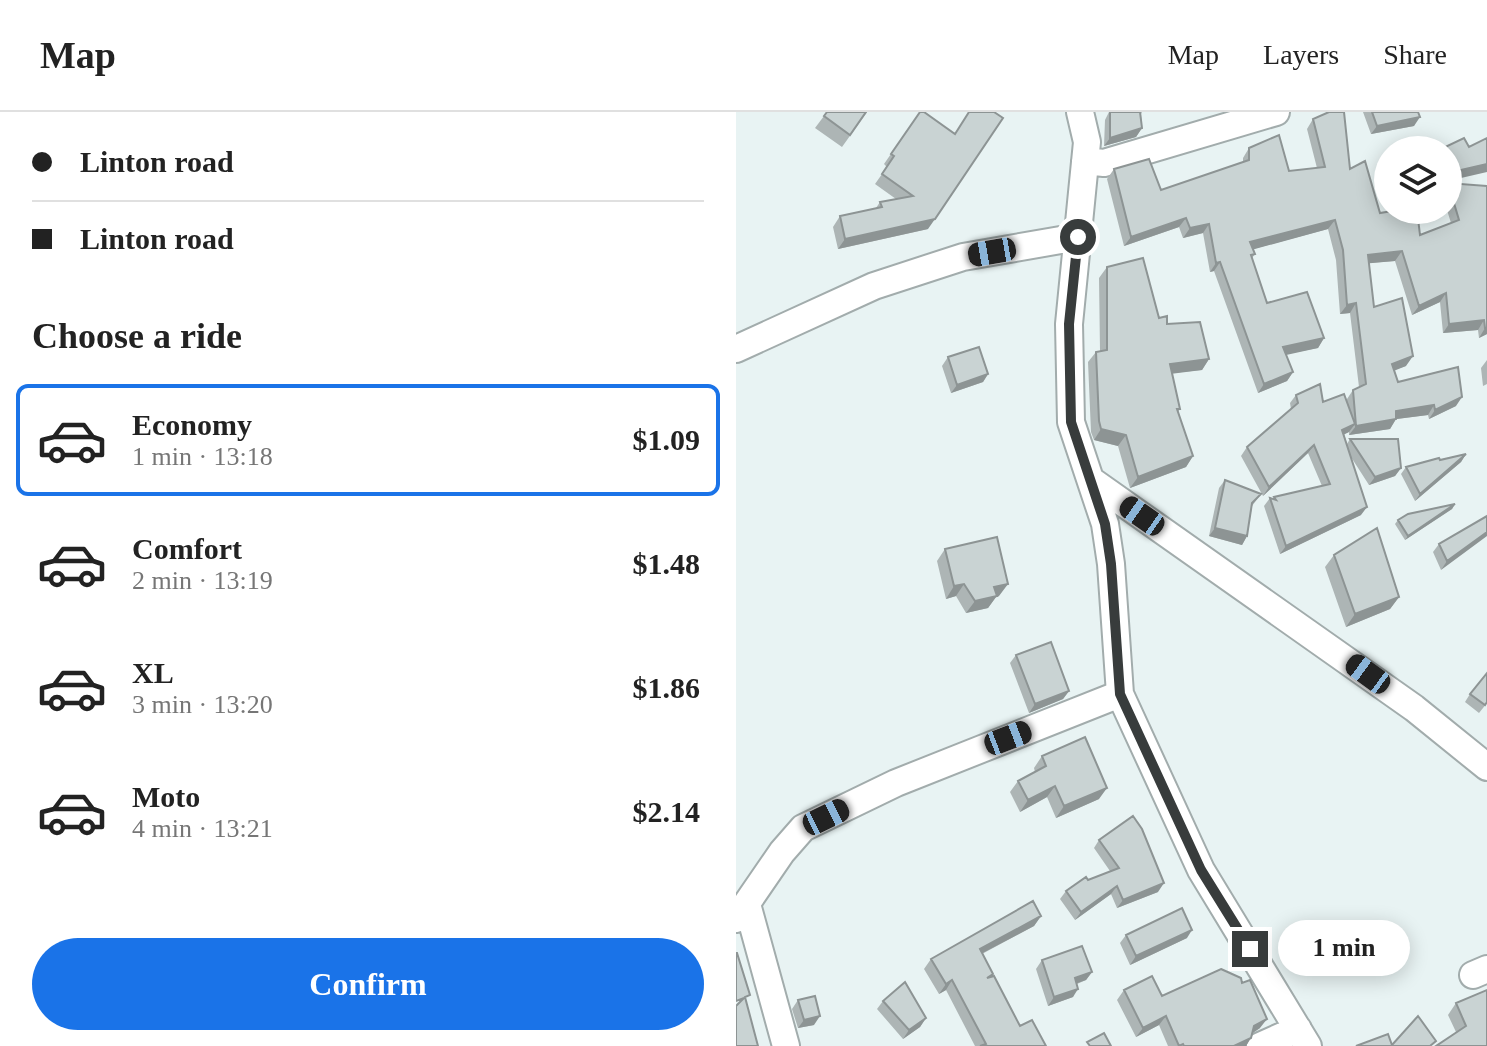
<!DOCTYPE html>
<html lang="en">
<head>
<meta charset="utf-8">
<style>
  body { margin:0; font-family:"Times New Roman",serif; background:#f2f2f2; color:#222; height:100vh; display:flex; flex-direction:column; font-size:30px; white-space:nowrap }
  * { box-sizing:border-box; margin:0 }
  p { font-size:26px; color:#767676 }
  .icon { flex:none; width:44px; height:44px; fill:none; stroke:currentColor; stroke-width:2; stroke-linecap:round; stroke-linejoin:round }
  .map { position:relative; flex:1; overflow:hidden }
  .panel { display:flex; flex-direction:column; background:#fff; width:736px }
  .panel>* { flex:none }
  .banner { display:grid; align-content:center; height:176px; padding:0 32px; background:#fff }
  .controls { position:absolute; left:638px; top:24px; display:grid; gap:16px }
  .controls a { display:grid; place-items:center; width:88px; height:88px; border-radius:50%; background:#fff; box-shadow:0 4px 20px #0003; font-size:40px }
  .end { position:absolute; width:36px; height:36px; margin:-18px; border:10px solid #383c3c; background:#fff; box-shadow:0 0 0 4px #fff }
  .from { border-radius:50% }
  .bubble { position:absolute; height:56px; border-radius:28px; background:#fff; box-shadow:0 4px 20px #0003; font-size:26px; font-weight:800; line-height:56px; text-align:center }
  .car { position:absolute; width:24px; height:48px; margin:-24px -12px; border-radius:10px; box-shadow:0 0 6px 2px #0007; background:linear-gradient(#222 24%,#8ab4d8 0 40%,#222 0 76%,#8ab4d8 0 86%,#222 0) }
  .banner b { display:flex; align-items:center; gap:28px; height:76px; font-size:30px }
  .banner b+b { border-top:2px solid #e0e0e0 }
  .banner i { width:20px; height:20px; background:#222 }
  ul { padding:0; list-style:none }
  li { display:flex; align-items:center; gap:24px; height:112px; margin:0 16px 12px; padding:0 16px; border:4px solid transparent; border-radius:12px }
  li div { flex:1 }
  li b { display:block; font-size:30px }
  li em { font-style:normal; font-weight:800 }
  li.selected { border-color:#1a73e8 }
  li>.icon { width:72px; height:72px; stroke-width:1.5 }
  h2 { padding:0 32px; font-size:36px; line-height:96px }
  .primary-button { display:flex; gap:16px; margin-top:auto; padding:16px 32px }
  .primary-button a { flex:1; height:92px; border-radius:48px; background:#1a73e8; color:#fff; font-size:32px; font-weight:800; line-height:92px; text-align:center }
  header { display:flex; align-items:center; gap:48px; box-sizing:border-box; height:112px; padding:0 40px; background:#fff; border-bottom:2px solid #e0e0e0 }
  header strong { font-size:38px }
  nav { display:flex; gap:44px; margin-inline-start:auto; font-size:28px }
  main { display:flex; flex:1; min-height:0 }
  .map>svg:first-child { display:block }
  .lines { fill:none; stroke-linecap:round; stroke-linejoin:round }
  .minor-casing { stroke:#a2acac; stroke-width:30 }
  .minor { stroke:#fff; stroke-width:26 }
  .wall { fill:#adb5b5 }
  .shaded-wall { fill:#8d9494 }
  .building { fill:#c9d3d3; stroke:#8d9494; stroke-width:2 }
  .route { stroke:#383c3c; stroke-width:10 }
</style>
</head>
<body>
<header>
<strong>Map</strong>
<nav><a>Map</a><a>Layers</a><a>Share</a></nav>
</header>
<main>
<section class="panel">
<div class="banner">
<b><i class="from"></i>Linton road</b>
<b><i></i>Linton road</b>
</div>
<h2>Choose a ride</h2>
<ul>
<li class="selected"><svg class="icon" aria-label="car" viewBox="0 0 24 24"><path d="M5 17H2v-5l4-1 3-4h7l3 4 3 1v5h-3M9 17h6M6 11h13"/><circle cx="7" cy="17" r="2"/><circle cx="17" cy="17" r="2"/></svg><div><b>Economy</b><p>1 min · 13:18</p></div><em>$1.09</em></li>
<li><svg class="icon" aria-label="car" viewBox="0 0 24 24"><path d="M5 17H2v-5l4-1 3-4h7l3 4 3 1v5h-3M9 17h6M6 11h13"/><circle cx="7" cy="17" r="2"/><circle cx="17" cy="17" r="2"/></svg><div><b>Comfort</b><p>2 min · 13:19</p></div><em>$1.48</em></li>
<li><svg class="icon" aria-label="car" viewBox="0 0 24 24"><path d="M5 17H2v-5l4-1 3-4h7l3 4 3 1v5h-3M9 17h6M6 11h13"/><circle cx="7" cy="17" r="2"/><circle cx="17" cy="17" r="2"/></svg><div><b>XL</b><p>3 min · 13:20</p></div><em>$1.86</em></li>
<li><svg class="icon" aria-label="car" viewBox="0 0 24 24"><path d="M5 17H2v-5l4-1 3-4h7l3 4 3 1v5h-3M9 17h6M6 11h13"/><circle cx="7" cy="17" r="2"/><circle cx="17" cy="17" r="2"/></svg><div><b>Moto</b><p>4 min · 13:21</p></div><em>$2.14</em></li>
</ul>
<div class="primary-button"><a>Confirm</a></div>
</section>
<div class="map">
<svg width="751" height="934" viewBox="0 0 751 934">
  <rect width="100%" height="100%" fill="#e8f3f3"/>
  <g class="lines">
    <defs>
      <path id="minor" d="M344 0 351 30 333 212 335 310 369 412 375 452 384 582 465 758 572 934
        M349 49 368 51 540 0
        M0 237 138 174 227 145 342 125
        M356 369 678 596 751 655
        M11 792 50 934
        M0 807 46 740 67 716 160 671 384 582
        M737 863 751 857
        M524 934 562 917"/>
    </defs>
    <use href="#minor" class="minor-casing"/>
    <use href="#minor" class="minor"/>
  </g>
  <path class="wall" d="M91 0H131L106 35 79 16Z
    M184 0 192 117 102 137 97 115 104 104 140 96 144 90 160 87 139 72 151 55 148 52Z
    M373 0H406L405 2 406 16 400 25 368 34 369 8Z
    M627 0H682L678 14 635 22Z
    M577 7 614 57 644 101 684 123 715 111 711 98H712V71L751 74V222L743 226 742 218 707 221 704 190 676 203 659 149 633 151 638 195 670 254 658 258 662 270 720 294 693 307 692 303 660 307 654 317 613 323V320L608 322 611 332 614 327 665 356 659 364 633 373 615 345 625 403 544 442 528 394 534 386 537 387 538 385 586 374 572 341 527 384 505 344 511 335 555 297 554 291 560 283 587 290 611 291V287L617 278 623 275 614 201 604 202 600 148 592 117 517 137 519 142 516 146 531 191 588 226 582 236 550 242 557 260 551 269 522 281 478 159 474 160 467 121 447 126 443 115 388 134 371 67 378 57 425 78 507 51V46L513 36 553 59 581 56 571 17Z
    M371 155 423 206 473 247 466 258 436 261 444 297 442 300 457 344 450 355 394 376 382 334 358 328 355 320 352 250 360 240 364 239 363 166Z
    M212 245 252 262 247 270 215 281 206 254Z
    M751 248V272L747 274 745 256Z
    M730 342 725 350 679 389 665 362 670 355Z
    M489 368 525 382 516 394 511 424 506 433 473 424 483 376Z
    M719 392 716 397 669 428 659 412 662 408Z
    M751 404 705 458 697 440 703 432Z
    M209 437 263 484 260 485 252 496 230 501 220 484 210 487 201 449Z
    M598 443 663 485 654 497 610 515 589 455Z
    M280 543 333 579 327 587 293 601 274 551Z
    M734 582 751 591 743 601 729 590Z
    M306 644 363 687 320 706 311 685 284 700 274 680 282 669 299 660 298 656Z
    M363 728 422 780 381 796 375 782 339 808 324 787 330 779 374 759 358 736Z
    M305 804 298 814 246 842 255 865 284 914 310 934H239L210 878 203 882 188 857 195 847Z
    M390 823 451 826 394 853 384 831Z
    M306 848 356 860 350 868 341 872 337 885 312 894 300 857Z
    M388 878 426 884 524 916 517 921 510 934H432L423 913 400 925 381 888Z
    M62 888 78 913 62 916 56 897Z
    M147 889 190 906 184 915 167 927 141 897Z
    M720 891 751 934 720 920 712 903Z"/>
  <path class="shaded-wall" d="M684 5 678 14 635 22 641 14Z
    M406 16 400 25 368 34 374 26Z
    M751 52V60L712 69V61Z
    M450 106 443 115 388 134 395 125Z
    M199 107 192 117 102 137 109 127Z
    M599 108 592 117 508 140 514 130Z
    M473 112 467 121 447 126 454 116Z
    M666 139 659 149 625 152 632 143Z
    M484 150 478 159 474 160 480 151Z
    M710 181 704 190 676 203 683 194Z
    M620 191 614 201 604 202 611 193Z
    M748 208 742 218 707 221 713 212Z
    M749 216H751V222L743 226Z
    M588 226 582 236 541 245 547 235Z
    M677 244 670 254 650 262 656 252Z
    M473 247 466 258 426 263 434 252Z
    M557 260 551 269 522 281 528 272Z
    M252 262 247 270 215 281 221 273Z
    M726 285 720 294 693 307 699 298Z
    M698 293 692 303 653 308 660 299Z
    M660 307 654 317 613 323 620 314Z
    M619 312 613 320 601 326 606 318Z
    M365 317 390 323 382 334 358 328Z
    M578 333 572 341 527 384 533 375Z
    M730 342 725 350 679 389 684 382Z
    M457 344 450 355 394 376 402 365Z
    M665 356 659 364 633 373 639 365Z
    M719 392 716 397 669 428 672 424Z
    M631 395 625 403 544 442 550 434Z
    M479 416 511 424 506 433 473 424Z
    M751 420V424L705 458 711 449Z
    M228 472 220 484 210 487 218 474Z
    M272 472 263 484 260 485 252 496 230 501 239 489 258 475Z
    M663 485 654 497 610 515 619 502Z
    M333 579 327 587 293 601 299 592Z
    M319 674 311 685 284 700 292 688Z
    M371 676 363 687 320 706 328 694Z
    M428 771 422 780 381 796 387 788Z
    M381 774 375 782 339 808 345 800Z
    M305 804 298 814 237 846 244 837Z
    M456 818 451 826 394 853 400 844Z
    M356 860 350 868 333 874 339 866Z
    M216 868 210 878 203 882 210 872Z
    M342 877 337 885 312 894 318 885Z
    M84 904 78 913 62 916 68 908Z
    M430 904 423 913 400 925 407 916Z
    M190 906 184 915 167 927 173 918Z
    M531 907 524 916 512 924 518 914Z
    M515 926 510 934H498Z"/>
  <path class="building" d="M91 0H130L114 23 88 4Z
    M184 0H188L219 22 233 0H258L267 6 199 107 109 127 104 104 146 95 144 90 177 84 146 62 158 44 155 42Z
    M374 0H404L406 16 374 26Z
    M593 0H608L614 57 629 49 644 101 662 98H681L684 123 723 108 712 71 751 74V216H749L748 208 713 212 710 181 683 194 666 139 632 143 638 195 666 186 677 244 656 252 662 270 722 255 726 285 699 298 698 293 660 299V307L620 314 617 278 630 272 620 191 611 193 607 138 599 108 514 130 519 142 515 143 531 191 571 180 588 226 547 235 557 260 528 272 484 150 480 151 473 112 454 116 450 106 395 125 378 57 413 47 425 78 513 48V36L543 23 553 59 589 55 577 7Z
    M636 0H682L684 5 641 14Z
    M728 26 733 35 751 26V52L712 61V38L705 37Z
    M407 146 423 206 431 204V212L464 210 473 247 434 252 444 297H441L457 344 402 365 390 323 365 317 363 309 360 240 371 238V155Z
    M243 235 252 262 221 273 212 245Z
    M584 272 587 290 608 282 619 312 606 318 631 395 550 434 534 386 540 388 538 385 594 372 578 333 533 375 511 335 562 291 560 283Z
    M614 327H662L665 356 639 365Z
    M730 342 684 382 670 355 703 346 704 348Z
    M489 368 525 382 516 391 511 424 479 416Z
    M719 392 672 424 662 408 672 402Z
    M751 404V420L711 449 703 432Z
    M641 416 663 485 619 502 598 443Z
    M261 425 272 472 258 475 261 484 239 489 228 472 218 474 209 437Z
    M315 530 333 579 299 592 280 543Z
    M751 561V590L749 593 734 582Z
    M349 625 371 676 328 694 319 674 292 688 282 669 310 654 306 644Z
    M397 704 406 717 428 771 387 788 381 774 345 800 330 779 350 765 352 768 383 756 363 728Z
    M297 789 305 804 244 837 257 862 251 866 258 864 284 914 296 908 310 934H244L250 932 216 868 210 872 195 847Z
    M446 796 456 818 400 844 390 823Z
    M346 834 356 860 339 866 342 877 318 885 306 848Z
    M0 841H1L14 883 9 885 22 934H0V894L8 886 0 889Z
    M485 857 505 866 506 871 514 868 531 907 518 914 515 926 498 934H448L447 932 443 934 430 904 407 916 388 878 416 864 426 884Z
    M169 870 190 906 173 918 147 889Z
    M751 878V934H700L730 914 720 891Z
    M79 884 84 904 68 908 62 888Z
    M682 904 700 929 694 934H620L652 922 656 933Z
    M368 921 375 934H354L351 930Z"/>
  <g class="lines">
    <path class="route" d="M342 125 333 212 335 310 369 412 375 452 384 582 465 758 514 837"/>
  </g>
</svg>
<div class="controls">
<a><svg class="icon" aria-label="layers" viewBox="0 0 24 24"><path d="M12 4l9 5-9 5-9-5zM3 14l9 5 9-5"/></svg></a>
</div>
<i class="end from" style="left:342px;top:125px"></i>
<i class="end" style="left:514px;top:837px"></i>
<div class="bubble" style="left:542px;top:808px;width:132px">1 min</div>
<i class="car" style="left:256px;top:140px;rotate:260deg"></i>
<i class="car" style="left:406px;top:404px;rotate:305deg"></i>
<i class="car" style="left:632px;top:562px;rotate:306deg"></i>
<i class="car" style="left:272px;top:626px;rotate:69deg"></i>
<i class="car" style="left:90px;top:705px;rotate:64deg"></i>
</div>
</main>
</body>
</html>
